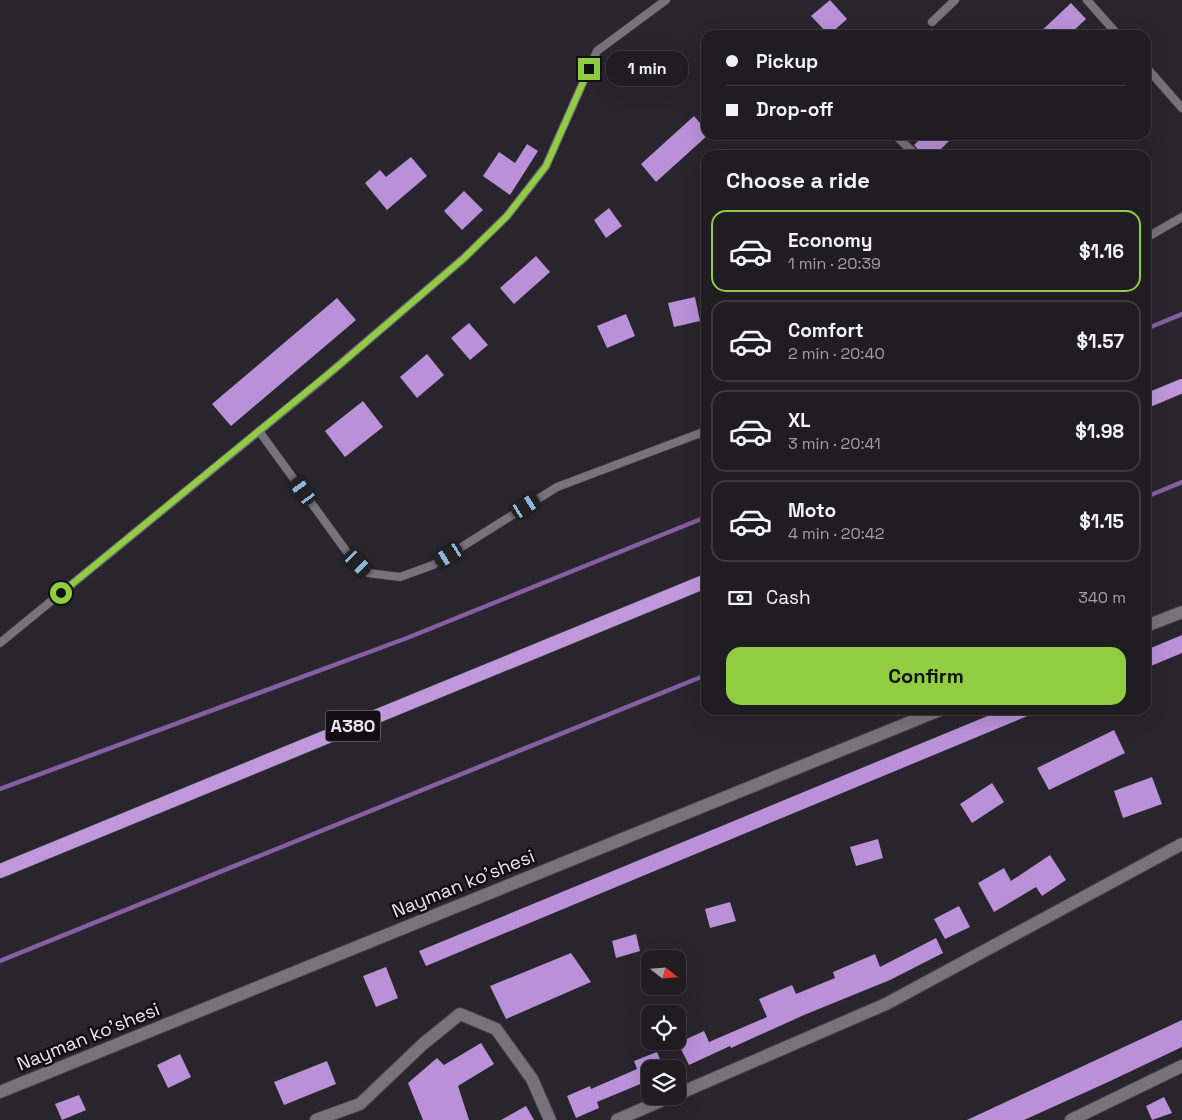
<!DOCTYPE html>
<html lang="en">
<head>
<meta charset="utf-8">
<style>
  body { margin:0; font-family:"Space Grotesk",sans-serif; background:#2c292f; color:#f1f3f6; height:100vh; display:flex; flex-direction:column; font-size:19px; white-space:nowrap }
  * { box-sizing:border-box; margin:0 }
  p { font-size:16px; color:#a1a1a5 }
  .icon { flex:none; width:28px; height:28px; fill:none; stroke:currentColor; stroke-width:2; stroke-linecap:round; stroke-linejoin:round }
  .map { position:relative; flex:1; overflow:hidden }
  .drawer { position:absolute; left:701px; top:150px; width:450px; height:565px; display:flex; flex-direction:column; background:#1f1c22; border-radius:15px; box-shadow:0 5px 20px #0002,0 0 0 1px #3c3a40 }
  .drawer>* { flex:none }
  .top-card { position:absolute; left:701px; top:30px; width:450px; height:110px; border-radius:15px; box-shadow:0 5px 20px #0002,0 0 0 1px #3c3a40; display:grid; align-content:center; height:110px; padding:0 25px; background:#1f1c22 }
  .needle { width:32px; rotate:107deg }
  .buttons { position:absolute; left:641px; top:950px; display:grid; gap:10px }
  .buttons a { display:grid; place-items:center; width:45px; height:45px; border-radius:10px; background:#1f1c22; box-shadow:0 5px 20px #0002,0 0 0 1px #3c3a40; font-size:25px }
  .end { position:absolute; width:22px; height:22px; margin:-11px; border:6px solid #90cd41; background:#111; box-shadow:0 0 0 2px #111 }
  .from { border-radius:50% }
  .bubble { position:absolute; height:35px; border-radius:15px; background:#1f1c22; box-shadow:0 5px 20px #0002,0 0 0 1px #3c3a40; font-size:16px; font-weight:700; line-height:35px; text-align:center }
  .car { position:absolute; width:15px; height:30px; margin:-15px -8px; border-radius:6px; box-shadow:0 0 4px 1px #0007; background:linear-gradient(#222 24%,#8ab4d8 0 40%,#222 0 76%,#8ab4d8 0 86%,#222 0) }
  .top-card b { display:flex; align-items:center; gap:18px; height:48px; font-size:19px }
  .top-card b+b { border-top:1px solid #3c3a40 }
  .top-card i { width:12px; height:12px; background:#f1f3f6 }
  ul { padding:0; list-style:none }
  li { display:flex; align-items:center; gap:15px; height:82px; margin:0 10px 8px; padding:0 15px; border:2px solid #3c3a40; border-radius:15px }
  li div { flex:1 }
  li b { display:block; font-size:19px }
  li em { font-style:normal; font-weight:700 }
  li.current { border-color:#90cd41 }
  li>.icon { width:45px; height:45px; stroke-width:1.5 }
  h2 { padding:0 25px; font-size:22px; line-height:60px }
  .pay { display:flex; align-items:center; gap:12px; height:55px; padding:0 25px; font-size:19px }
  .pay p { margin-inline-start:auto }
  .button { display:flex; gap:10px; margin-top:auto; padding:10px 25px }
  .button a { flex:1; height:58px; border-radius:15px; background:#90cd41; color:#111; font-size:20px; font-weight:700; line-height:58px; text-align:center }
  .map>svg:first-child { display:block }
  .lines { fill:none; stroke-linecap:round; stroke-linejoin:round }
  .stream { stroke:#865ea3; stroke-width:4.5 }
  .building { fill:#ba90d9 }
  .service-casing { stroke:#454248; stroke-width:9 }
  .minor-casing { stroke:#454248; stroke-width:14 }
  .trunk-casing { stroke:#454248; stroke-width:15 }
  .service { stroke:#77727c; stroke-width:8 }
  .minor { stroke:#77727c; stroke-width:12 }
  .trunk { stroke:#be98db; stroke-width:14 }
  .route { stroke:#90cd41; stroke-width:6 }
  .labels { text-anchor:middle; stroke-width:5; stroke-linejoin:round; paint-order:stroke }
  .shield { fill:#110f12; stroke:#a8a5aa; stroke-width:1 }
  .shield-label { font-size:18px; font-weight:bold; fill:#e8e5eb }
  .street-label { font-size:19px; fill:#e8e5eb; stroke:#110f12 }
</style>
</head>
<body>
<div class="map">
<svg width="1182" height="1120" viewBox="0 0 1182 1120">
  <rect width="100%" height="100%" fill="#29252d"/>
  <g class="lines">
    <path class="stream" d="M1146 329 1182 314
      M1146 497 1182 482
      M0 789 407 638 706 517
      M0 961 706 675"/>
  </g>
  <path class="building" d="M830 0 847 19 829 35 811 16Z
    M1071 3 1086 19 1069 35H1037Z
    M694 116 706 130 708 135 656 182 641 164Z
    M924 135H955L935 155H923L914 145Z
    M527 144 538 151 510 195 483 176 499 152 515 163Z
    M411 157 427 176 387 210 365 183 380 170 386 177Z
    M464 191 483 210 462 230 444 211Z
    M609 208 622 226 606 238 594 220Z
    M536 256 550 272 514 304 500 288Z
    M695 297 700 321 674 327 668 303Z
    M337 298 356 320 231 426 212 404Z
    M626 314 635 336 607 348 597 326Z
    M469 323 488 345 470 360 451 338Z
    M427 354 444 375 417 398 400 377Z
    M363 401 383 427 345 457 325 431Z
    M1182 635V653L1146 668V650Z
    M1002 710H1042L426 966 419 951Z
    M1114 730 1125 753 1049 790 1037 768Z
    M1152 777 1162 804 1123 818 1114 791Z
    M992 783 1004 802 972 823 960 804Z
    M878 839 883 858 856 866 850 847Z
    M1050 855 1066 880 1042 896 1036 887 994 912 978 883 1004 868 1011 881Z
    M730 902 736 921 710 928 705 909Z
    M959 906 970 927 945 939 934 919Z
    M636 934 640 951 616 958 612 941Z
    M936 938 943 953 890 980 804 1015 731 1048 730 1046 689 1065 678 1043 704 1031 709 1042 767 1017 759 999 792 985 796 994 835 978 833 972 875 954 880 967Z
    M571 953 591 982 506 1019 490 986Z
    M386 967 398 998 376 1007 363 976Z
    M1182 1020V1047L1106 1083 1024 1120H967Z
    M481 1043 494 1064 458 1086 469 1120H423L408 1083 437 1058 444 1065Z
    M657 1052 664 1069H650V1080L597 1102 599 1108 576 1118 567 1096 590 1086 591 1089 637 1069 634 1061Z
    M180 1054 191 1077 168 1088 157 1065Z
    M327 1061 336 1084 284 1105 274 1082Z
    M79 1095 86 1110 62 1120 55 1104Z
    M1164 1097 1172 1113 1152 1120 1146 1106Z
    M526 1106 534 1120H501Z"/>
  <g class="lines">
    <defs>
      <path id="service" d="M1087 0 1118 35
        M932 22 955 0
        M1146 67 1182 108
        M895 135 916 155
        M1146 238 1182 217
        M259 431 347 552 368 573 400 577 433 565 557 487 706 431
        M0 643 324 378 464 258 507 216 546 166 597 51 666 0"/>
      <path id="minor" d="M1146 626 1182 612
        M0 1092 940 710
        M678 1094 886 1004 1182 844
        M316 1120 360 1104 423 1044 460 1014 496 1029 532 1079 550 1120
        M617 1120 672 1096
        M1071 1120 1182 1066"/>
      <path id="trunk" d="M1146 401 1182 386
        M0 871 706 581"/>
    </defs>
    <use href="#service" class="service-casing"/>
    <use href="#minor" class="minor-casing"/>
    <use href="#trunk" class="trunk-casing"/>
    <use href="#service" class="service"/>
    <use href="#minor" class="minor"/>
    <use href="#trunk" class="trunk"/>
  </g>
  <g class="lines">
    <path class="route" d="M61 593 338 366 464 258 507 216 546 166 589 69"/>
  </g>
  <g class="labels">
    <rect class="shield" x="325.5" y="710.5" width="55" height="31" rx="4"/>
    <g class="shield-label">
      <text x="353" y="732">A380</text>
    </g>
    <g class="street-label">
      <text transform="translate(463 883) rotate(-22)" y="7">Nayman ko'shesi</text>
      <text transform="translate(88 1036) rotate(-22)" y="7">Nayman ko'shesi</text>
    </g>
  </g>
</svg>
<div class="buttons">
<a><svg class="needle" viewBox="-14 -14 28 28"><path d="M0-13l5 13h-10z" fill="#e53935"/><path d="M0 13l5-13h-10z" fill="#a1a1a5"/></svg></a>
<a><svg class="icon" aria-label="locate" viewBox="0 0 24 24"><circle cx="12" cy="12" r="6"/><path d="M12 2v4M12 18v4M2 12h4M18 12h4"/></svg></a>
<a><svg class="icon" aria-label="layers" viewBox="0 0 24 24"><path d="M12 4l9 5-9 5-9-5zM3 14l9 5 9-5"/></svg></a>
</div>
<i class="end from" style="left:61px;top:593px"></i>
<i class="end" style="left:589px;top:69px"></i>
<div class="bubble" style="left:606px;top:51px;width:82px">1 min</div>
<i class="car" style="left:303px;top:491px;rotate:324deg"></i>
<i class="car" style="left:526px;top:506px;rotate:58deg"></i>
<i class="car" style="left:449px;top:555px;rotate:238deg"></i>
<i class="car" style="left:358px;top:563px;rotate:135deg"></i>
<div class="top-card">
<b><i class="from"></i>Pickup</b>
<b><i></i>Drop-off</b>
</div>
<section class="drawer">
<h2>Choose a ride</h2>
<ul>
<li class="current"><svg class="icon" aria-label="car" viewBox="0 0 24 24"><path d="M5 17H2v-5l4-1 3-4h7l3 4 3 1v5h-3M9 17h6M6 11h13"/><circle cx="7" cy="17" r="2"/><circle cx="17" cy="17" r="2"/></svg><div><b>Economy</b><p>1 min · 20:39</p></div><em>$1.16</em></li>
<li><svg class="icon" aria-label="car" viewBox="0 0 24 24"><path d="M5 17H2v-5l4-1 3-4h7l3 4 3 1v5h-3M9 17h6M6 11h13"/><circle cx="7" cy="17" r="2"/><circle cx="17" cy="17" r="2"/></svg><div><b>Comfort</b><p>2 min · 20:40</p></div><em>$1.57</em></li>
<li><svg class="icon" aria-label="car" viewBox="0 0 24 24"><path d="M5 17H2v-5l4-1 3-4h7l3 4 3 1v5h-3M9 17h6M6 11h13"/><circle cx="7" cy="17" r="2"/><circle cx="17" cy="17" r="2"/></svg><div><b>XL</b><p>3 min · 20:41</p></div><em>$1.98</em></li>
<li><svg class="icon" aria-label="car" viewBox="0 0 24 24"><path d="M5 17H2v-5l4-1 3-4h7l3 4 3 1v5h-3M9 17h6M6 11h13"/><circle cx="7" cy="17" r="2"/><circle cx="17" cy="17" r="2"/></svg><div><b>Moto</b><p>4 min · 20:42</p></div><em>$1.15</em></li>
</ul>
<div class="pay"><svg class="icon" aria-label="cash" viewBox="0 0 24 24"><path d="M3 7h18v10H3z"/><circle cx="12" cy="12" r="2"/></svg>Cash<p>340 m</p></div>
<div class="button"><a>Confirm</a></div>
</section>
</div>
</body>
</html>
